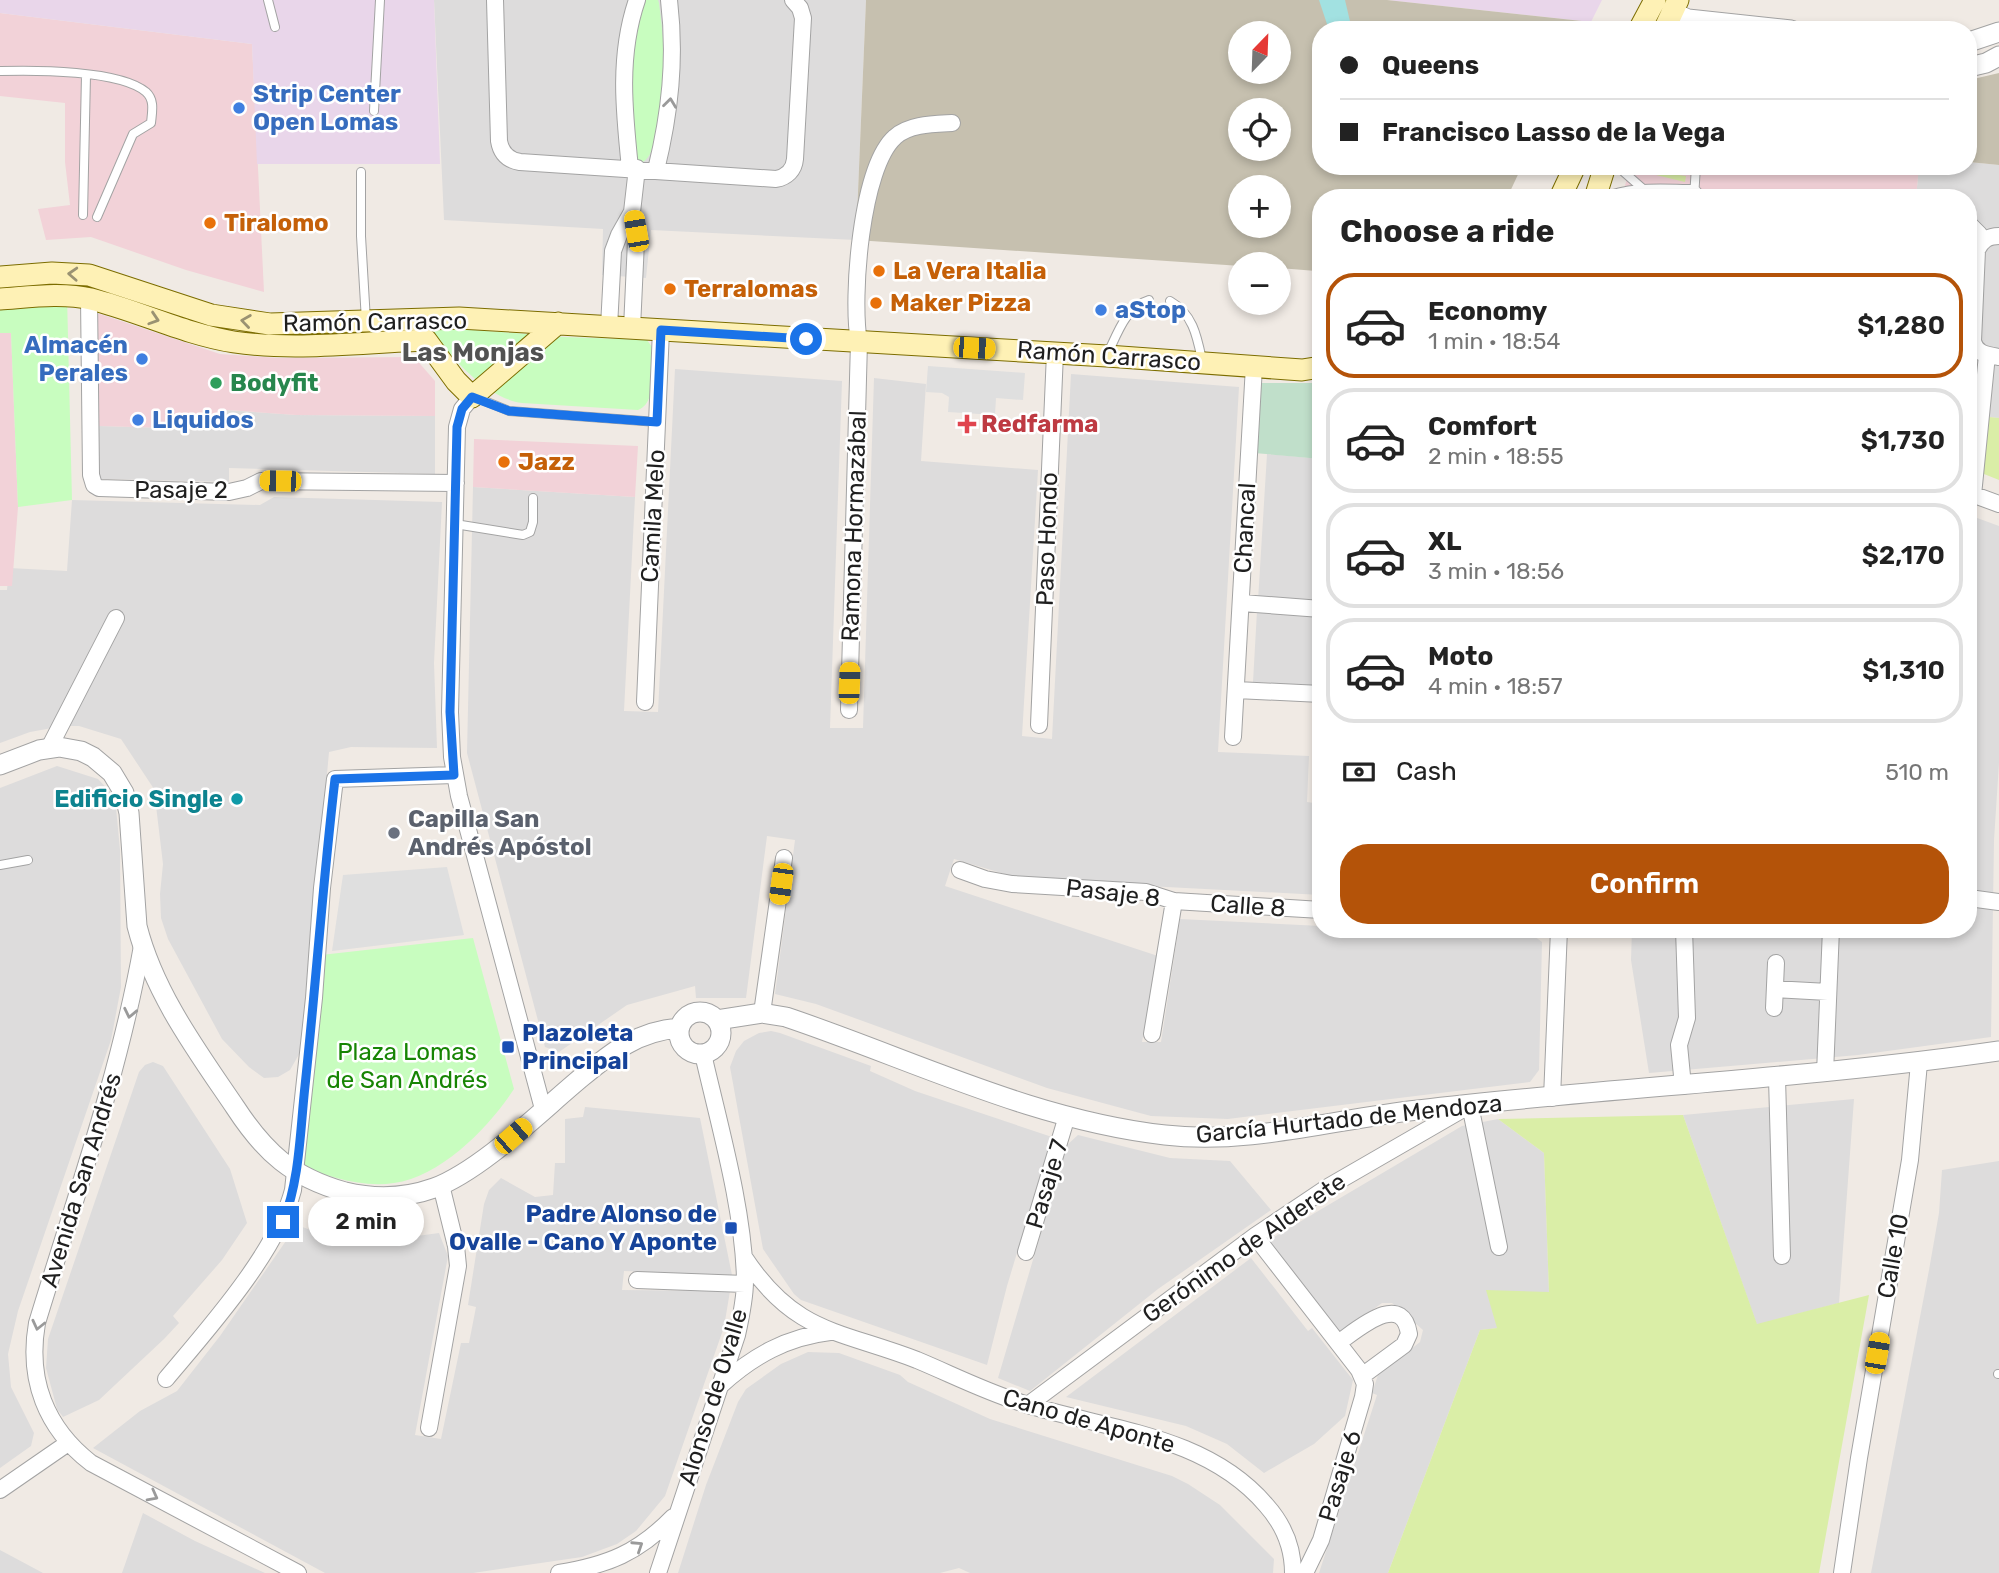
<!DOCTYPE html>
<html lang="en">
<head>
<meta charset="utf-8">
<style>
  body { margin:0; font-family:Rubik,sans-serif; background:#f2f2f2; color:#222; height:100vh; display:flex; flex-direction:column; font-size:26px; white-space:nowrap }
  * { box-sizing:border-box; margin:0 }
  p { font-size:23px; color:#767676 }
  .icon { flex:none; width:38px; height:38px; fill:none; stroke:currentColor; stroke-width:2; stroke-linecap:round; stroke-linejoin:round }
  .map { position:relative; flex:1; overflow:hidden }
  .details { position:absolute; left:1312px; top:189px; width:665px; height:749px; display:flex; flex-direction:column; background:#fff; border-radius:28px; box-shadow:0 4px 10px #0003 }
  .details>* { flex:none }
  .top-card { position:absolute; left:1312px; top:21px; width:665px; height:154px; border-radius:28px; box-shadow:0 4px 10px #0003; display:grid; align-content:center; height:154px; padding:0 28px; background:#fff }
  .needle { width:46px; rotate:23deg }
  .controls { position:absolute; left:1228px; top:21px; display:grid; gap:14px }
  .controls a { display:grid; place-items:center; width:63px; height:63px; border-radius:50%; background:#fff; box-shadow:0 4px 10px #0003; font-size:35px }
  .end { position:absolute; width:32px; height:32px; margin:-16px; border:9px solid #1a73e8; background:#fff; box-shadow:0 0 0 4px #fff }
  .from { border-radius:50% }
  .bubble { position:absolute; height:49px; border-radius:24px; background:#fff; box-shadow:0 4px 10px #0003; font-size:23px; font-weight:600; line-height:49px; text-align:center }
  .car { position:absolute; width:21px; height:42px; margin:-21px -10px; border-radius:9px; box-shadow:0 0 5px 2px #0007; background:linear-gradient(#f5c518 24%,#345 0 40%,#f5c518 0 76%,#345 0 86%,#f5c518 0) }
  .top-card b { display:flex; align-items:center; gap:24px; height:66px; font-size:26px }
  .top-card b+b { border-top:2px solid #e0e0e0 }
  .top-card i { width:18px; height:18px; background:#222 }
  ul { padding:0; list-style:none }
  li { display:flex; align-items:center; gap:21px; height:105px; margin:0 14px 10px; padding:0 14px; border:4px solid #e0e0e0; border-radius:28px }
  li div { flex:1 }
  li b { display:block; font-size:26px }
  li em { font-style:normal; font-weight:600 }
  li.selected { border-color:#b45309 }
  li>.icon { width:63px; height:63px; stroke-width:1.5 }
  h2 { padding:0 28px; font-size:32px; line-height:84px }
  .pay { display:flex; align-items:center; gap:18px; height:77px; padding:0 28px; font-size:26px }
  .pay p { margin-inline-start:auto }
  .primary-button { display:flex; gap:14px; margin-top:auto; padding:14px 28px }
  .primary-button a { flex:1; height:80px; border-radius:28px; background:#b45309; color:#fff; font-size:28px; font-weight:600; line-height:80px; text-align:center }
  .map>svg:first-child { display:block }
  .residential { fill:#dddcdc }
  .commercial { fill:#f2d2d8 }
  .industrial { fill:#e9d6ea }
  .construction { fill:#c6c0af; fill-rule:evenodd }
  .grass { fill:#daeea7 }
  .wetland { fill:#c0dfca }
  .park { fill:#c8fdbf }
  .parking { fill:#dfdfdf }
  .water { fill:#a2e1e1 }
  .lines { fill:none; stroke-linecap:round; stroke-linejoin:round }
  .service-casing { stroke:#a3a3a3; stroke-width:10 }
  .minor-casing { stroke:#a3a3a3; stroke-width:18 }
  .tertiary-casing { stroke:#a3a3a3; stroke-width:21 }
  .secondary-casing { stroke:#7c6d00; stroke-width:23 }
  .service { stroke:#fff; stroke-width:8 }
  .minor { stroke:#fff; stroke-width:16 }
  .tertiary { stroke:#fff; stroke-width:19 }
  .secondary { stroke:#fef1b5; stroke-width:21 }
  .oneway { stroke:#9a9a9a }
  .oneway2 { stroke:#9a9272 }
  .route { stroke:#1a73e8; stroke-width:9 }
  .shop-dot { fill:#3f7fe0; stroke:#fff; stroke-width:2.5 }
  .food-dot { fill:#e8710a; stroke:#fff; stroke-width:2.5 }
  .leisure-dot { fill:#2e9e5b; stroke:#fff; stroke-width:2.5 }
  .health-dot { fill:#e0444e; stroke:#fff; stroke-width:2.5 }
  .culture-dot { fill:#0f9aa8; stroke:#fff; stroke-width:2.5 }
  .worship-dot { fill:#6b7280; stroke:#fff; stroke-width:2.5 }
  .transit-dot { fill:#1a4fb4; stroke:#fff; stroke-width:2.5 }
  .labels { text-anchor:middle; stroke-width:5; stroke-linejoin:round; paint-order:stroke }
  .shop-label { font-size:24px; font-weight:bold; fill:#366cbe; stroke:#fff; text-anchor:start }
  .food-label { font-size:24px; font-weight:bold; fill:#c56008; stroke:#fff; text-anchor:start }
  .street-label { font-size:24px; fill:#1f1f1f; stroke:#fff }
  .leisure-label { font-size:24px; font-weight:bold; fill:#27864d; stroke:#fff; text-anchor:start }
  .health-label { font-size:24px; font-weight:bold; fill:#be3a42; stroke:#fff; text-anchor:start }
  .culture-label { font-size:24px; font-weight:bold; fill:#0d838f; stroke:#fff; text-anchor:end }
  .worship-label { font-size:24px; font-weight:bold; fill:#5b616d; stroke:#fff; text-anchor:start }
  .transit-label { font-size:24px; font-weight:bold; fill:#164399; stroke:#fff; text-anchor:start }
  .park-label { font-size:24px; fill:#178504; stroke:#fff }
  .neighbourhood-label { font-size:26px; font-weight:bold; fill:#525252; stroke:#fff }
</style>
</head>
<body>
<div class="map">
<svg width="1999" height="1573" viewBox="0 0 1999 1573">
  <rect width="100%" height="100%" fill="#f0eae4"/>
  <path class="residential" d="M434 0H866L856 240 651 230 646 278 602 275 603 229 444 220Z
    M1969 162 1999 165V418L1969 415V198H1916L1919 166H1969Z
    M675 369 842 381 830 728H863L874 378 926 384 921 461 1038 470 1022 736 1052 739 1071 374 1239 387 1218 752 1309 756 1307 802 1321 804V895L1128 885 1008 875 954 859 945 886 1158 956 1142 1042H1161L1180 919 1321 926V929H1391L1534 936 1542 942 1539 1070 1530 1082 1228 1119 1151 1116 1047 1088 816 1004 775 994 795 840 767 836 746 998H696L695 986 627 1005 559 1052 545 1047 467 753 473 487 635 497 624 711 658 712Z
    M226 410 296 415 435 416V474L229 468V482L99 479V426L169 428 170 415 225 416Z
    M1267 454 1321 459V605L1258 601Z
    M274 497 442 502 434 663 437 748 351 747 329 752 302 1049 290 1070 278 1077 264 1078 249 1067 222 1039 168 939 161 918 160 894 163 864 154 789 121 739 79 726H63L30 732 0 743V590H7L9 568 67 571 72 500 260 505Z
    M1969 515 1999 526V763L1994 840 1991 1037 1858 1055 1649 1073 1631 960 1632 929H1969Z
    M1257 611 1321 615V686L1253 682Z
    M57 766 98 779 115 797 120 850 121 987 111 1040 18 1311 8 1354 11 1387 34 1433 31 1446 0 1468V788Z
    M771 1031 780 1033 871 1066 870 1071 915 1091 1052 1137 1007 1286 987 1365 801 1300 794 1294 763 1249 730 1067 736 1051 744 1041 759 1033Z
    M153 1062 163 1066 230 1169 247 1223 222 1260 173 1316 179 1323 164 1339 99 1400 63 1417 57 1409 46 1368 48 1339 139 1072 145 1065Z
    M1854 1099 1839 1303 1757 1325 1683 1115Z
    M585 1107 700 1118 732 1275 624 1271 622 1290 730 1291 724 1327 665 1496 636 1531 617 1544 582 1557 473 1573H325L93 1448 140 1411 177 1391 220 1336 297 1225 329 1237 373 1242 439 1233 448 1256 415 1435 441 1439 461 1343H469L476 1307 468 1305 484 1204 489 1190 501 1178 535 1197 553 1195 555 1163H565V1119L583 1117Z
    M1498 1119 1544 1153 1549 1292 1498 1328 1480 1330 1388 1573H1319L1377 1395 1372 1393 1378 1375 1420 1342 1423 1330 1392 1303H1382L1338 1335 1269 1240 1462 1126Z
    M1078 1135 1170 1158 1230 1161 1271 1210 1158 1289 1030 1391 998 1378 1067 1145Z
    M1999 1161V1573H1871L1929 1270 1939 1213 1942 1170Z
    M1251 1258 1308 1331 1312 1328 1353 1380 1345 1416 1314 1444 1264 1473 1227 1444 1186 1426 1066 1397Z
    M808 1352 839 1353 900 1375 908 1382 990 1419 1172 1476 1188 1484 1220 1505 1274 1559 1273 1573H970L959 1568 940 1573H678L706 1485 738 1402 746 1389 781 1364Z
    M143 1513 195 1541 265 1573H122Z
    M0 1550 43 1573H0Z"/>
  <path class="commercial" d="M0 13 252 44 264 292 186 270 91 237 46 240 38 209 70 205 65 162V103L0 96Z
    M1631 166H1919L1916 198H1621Z
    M94 312 220 354 278 358 414 357 435 381V416L296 415 227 410 226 416 170 415 169 428 99 426Z
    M0 332H11L18 507 12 586H0Z
    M474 439 638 446 635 497 473 487Z"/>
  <path class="industrial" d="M0 0H434L440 164H257L252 44 0 13Z
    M1387 0H1602L1591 22Z"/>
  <path class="construction" d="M866 0H1387L1591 22 1587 30H1321V166H1522L1507 198H1321V289L1316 271 1279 268V264L1241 266 856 240ZM1241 33H1279V72H1241ZM1241 110H1279V149H1241ZM1241 187H1279V226H1241Z
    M1999 73V165L1969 162V80Z"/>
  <path class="grass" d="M1640 166H1671L1672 174 1686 176 1685 182 1652 174 1641 169Z
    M1969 415 1999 418V480L1969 468Z
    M1683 1115 1757 1324 1869 1295 1819 1573H1388L1480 1330 1497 1328 1486 1290 1549 1292 1544 1153 1498 1119Z"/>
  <path class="wetland" d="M1258 383H1321V459L1254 453Z"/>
  <path class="park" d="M643 0H658L659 3C665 49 669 94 655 139 652 148 651 157 643 162H637L633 154 629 61Z
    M67 296 72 500 18 507 11 333H0V301Z
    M436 327 565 337 647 340 652 347C651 365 658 403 638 410L522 403C489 399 453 360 433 334V330Z
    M473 938 514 1089C489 1127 442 1176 394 1183 361 1188 329 1176 299 1166L321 955Z"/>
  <path class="parking" d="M928 366 1025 373 1023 400 996 398 995 415 948 412 949 397 942 393 926 392Z
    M447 867 464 935 332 951 343 875Z"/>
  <path class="water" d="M1319 0H1345L1352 30H1329Z"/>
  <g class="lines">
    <defs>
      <path id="service" d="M268 0 275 27
        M0 71C34 70 120 70 146 92 155 100 152 112 151 123L133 134 97 217
        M374 111 380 0
        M1617 166 1642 188
        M361 172V236L366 321
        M1602 198C1632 185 1663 189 1695 189L1703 198
        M1694 198 1696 166
        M83 215 86 75
        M1170 301C1193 314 1197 336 1202 360
        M1108 353C1118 332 1126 307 1149 300
        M475 397 509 411 657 422
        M455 524 523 535 530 532 533 522V498
        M0 865 28 860
        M1998 1374H1999"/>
      <path id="minor" d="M495 0 499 141C501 153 508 160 520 162L776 179C787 177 794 170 795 159L803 18 800 8 793 0
        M630 168C624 111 618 55 637 0
        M656 170C670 113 676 59 669 0
        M1969 224 1979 234 1982 241
        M1999 236C1988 236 1982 240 1977 250L1973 341C1976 354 1987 355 1999 357
        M89 298 91 475 94 485 99 488 229 492 247 488 261 481 456 483
        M609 327 613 251 619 235 632 212
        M632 328 636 241 632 212 637 168
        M472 397 462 409 457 427 450 712 452 757 459 796 543 1109
        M1969 493 1999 504
        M1973 495 1987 355
        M1242 603 1321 609
        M1236 690 1321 694
        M645 702 661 330
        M849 710 859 342C851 298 861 167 895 137 909 124 934 124 952 123
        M1039 725 1055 353
        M1233 737 1254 366
        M49 748 116 618
        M960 870 985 879 1012 884 1146 892 1174 901 1321 910
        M1969 898 1999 902
        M142 946C119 1075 75 1198 37 1323 27 1380 46 1428 91 1463L298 1573
        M1775 989 1828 992
        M1774 1008 1776 963
        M762 1013 784 858
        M1152 1034 1174 901
        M1825 1073 1831 929
        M1777 1078 1782 1256
        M1683 1086 1679 1045 1687 1018 1684 929
        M1552 1098 1559 929
        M1255 1236 1359 1370 1365 1384 1363 1397 1321 1540 1305 1573
        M1026 1252 1067 1116
        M744 1257C795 1334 839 1330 917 1360 953 1375 988 1393 1025 1404 1109 1430 1206 1435 1266 1505 1283 1524 1293 1548 1293 1573
        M637 1280 745 1284
        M1338 1343C1356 1331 1402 1289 1409 1334L1404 1345 1362 1376
        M166 1379C208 1329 277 1252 293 1190L314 998 322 888 335 779 454 775
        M721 1385C753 1356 787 1337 830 1332
        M1028 1405 1255 1236 1328 1187 1470 1105 1499 1247
        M429 1428 458 1266 456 1246 441 1185
        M0 1490 68 1443
        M559 1573C608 1565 638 1553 673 1517
        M658 1573 737 1335C741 1317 745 1299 745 1281 744 1210 719 1124 703 1054
        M1842 1573 1859 1458 1910 1160 1919 1063"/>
      <path id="tertiary" d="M1672 12 1688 19 1791 30
        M1969 42 1999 32
        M1969 67 1986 63 1999 56
        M0 765 39 750 59 747 81 751 93 757 112 773 124 793 129 813 137 926C154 993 197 1051 235 1107 265 1153 292 1177 345 1192 374 1199 406 1198 434 1188 482 1170 542 1110 582 1077 612 1052 638 1031 679 1028
        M679 1033a21 21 0 1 1 42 0a21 21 0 1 1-42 0Z
        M717 1020 762 1013 786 1017C911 1059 1032 1120 1165 1135 1249 1145 1335 1119 1418 1110 1611 1087 1806 1079 1999 1051"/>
      <path id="secondary" d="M1639 30 1655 0
        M1664 30 1678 0
        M1560 198 1575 166
        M1595 198 1605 166
        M0 277 52 273 89 275 211 315 270 324 459 318 1107 356 1302 370 1321 367
        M0 299C29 297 62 292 91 299 139 311 184 334 234 342 295 351 364 342 426 340
        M426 340 456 381 472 397 558 323"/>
    </defs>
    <use href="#service" class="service-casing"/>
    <use href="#minor" class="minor-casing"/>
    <use href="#tertiary" class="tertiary-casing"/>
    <use href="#secondary" class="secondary-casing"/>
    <use href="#service" class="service"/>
    <use href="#minor" class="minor"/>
    <use href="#tertiary" class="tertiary"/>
    <use href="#secondary" class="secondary"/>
  </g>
  <defs><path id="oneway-chevron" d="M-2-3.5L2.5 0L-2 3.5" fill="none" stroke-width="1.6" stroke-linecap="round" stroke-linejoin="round" transform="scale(1.75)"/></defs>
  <g class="oneway">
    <use href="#oneway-chevron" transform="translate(670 103) rotate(-83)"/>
    <use href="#oneway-chevron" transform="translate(130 1013) rotate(102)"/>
    <use href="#oneway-chevron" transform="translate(38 1325) rotate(103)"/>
    <use href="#oneway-chevron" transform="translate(153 1496) rotate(28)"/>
    <use href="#oneway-chevron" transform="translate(638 1546) rotate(-33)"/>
  </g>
  <g class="oneway2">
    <use href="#oneway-chevron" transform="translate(73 274) rotate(-177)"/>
    <use href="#oneway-chevron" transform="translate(154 319) rotate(18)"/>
    <use href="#oneway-chevron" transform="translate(246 321) rotate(-172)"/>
  </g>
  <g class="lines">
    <path class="route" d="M283 1222C300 1179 300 1131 305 1086 316 983 323 881 335 779L454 775 450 712 457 427 462 409 472 397 509 411 657 422 661 330 806 339"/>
  </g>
  <g class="shop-dot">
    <circle cx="239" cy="108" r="7"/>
    <circle cx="1101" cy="310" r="7"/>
    <circle cx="142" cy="359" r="7"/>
    <circle cx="138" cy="420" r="7"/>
  </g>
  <g class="food-dot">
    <circle cx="210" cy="223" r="7"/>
    <circle cx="879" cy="271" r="7"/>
    <circle cx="670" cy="289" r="7"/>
    <circle cx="876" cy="303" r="7"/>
    <circle cx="504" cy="462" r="7"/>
  </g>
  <circle class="leisure-dot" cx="216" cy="383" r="7"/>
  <path class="health-dot" d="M963.5 413.5h7v7h7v7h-7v7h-7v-7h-7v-7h7z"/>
  <circle class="culture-dot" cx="237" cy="799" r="7"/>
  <circle class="worship-dot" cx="394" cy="833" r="7"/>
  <g class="transit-dot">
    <rect x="501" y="1040" width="14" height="14" rx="3.5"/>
    <rect x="724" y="1221" width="14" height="14" rx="3.5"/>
  </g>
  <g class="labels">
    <g class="shop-label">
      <text x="253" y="102">Strip Center<tspan x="253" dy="28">Open Lomas</tspan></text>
      <text x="1115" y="318">aStop</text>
      <text x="128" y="353" text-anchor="end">Almacén<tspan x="128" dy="28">Perales</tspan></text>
      <text x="152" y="428">Liquidos</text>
    </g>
    <g class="food-label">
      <text x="224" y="231">Tiralomo</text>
      <text x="893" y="279">La Vera Italia</text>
      <text x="684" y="297">Terralomas</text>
      <text x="890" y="311">Maker Pizza</text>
      <text x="518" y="470">Jazz</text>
    </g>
    <g class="street-label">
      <text transform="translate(375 322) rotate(-1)" y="8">Ramón Carrasco</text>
      <text transform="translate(1109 356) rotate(4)" y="8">Ramón Carrasco</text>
      <text x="181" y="498">Pasaje 2</text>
      <text transform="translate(653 516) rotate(-87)" y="8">Camila Melo</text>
      <text transform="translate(854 526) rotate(-88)" y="8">Ramona Hormazábal</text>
      <text transform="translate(1245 528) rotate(-87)" y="8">Chancal</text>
      <text transform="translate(1047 539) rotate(-88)" y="8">Paso Hondo</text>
      <text transform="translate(1113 893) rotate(7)" y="8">Pasaje 8</text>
      <text transform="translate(1248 906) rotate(4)" y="8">Calle 8</text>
      <text transform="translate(1349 1119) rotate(-6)" y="8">García Hurtado de Mendoza</text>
      <text transform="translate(81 1180) rotate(-73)" y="8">Avenida San Andrés</text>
      <text transform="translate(1047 1184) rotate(-73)" y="8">Pasaje 7</text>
      <text transform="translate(1244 1248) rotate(-35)" y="8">Gerónimo de Alderete</text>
      <text transform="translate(1893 1256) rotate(-80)" y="8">Calle 10</text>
      <text transform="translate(713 1397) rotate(-73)" y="8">Alonso de Ovalle</text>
      <text transform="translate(1089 1421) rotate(16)" y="8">Cano de Aponte</text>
      <text transform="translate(1340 1476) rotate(-73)" y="8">Pasaje 6</text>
    </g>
    <g class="leisure-label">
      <text x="230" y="391">Bodyfit</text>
    </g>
    <g class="health-label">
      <text x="981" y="432">Redfarma</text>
    </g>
    <g class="culture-label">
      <text x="223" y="807">Edificio Single</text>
    </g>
    <g class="worship-label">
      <text x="408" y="827">Capilla San<tspan x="408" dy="28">Andrés Apóstol</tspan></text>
    </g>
    <g class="transit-label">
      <text x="522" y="1041">Plazoleta<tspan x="522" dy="28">Principal</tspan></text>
      <text x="717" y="1222" text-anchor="end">Padre Alonso de<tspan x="717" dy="28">Ovalle - Cano Y Aponte</tspan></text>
    </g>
    <g class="park-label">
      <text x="407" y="1060">Plaza Lomas<tspan x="407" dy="28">de San Andrés</tspan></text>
    </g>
    <g class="neighbourhood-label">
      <text x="473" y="361">Las Monjas</text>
    </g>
  </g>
</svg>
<div class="controls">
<a><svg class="needle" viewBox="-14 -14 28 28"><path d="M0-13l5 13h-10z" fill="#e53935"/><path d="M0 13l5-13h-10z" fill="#767676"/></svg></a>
<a><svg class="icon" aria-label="locate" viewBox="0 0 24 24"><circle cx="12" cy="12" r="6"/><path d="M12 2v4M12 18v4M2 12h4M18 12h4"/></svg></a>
<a>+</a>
<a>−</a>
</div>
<i class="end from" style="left:806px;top:339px"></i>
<i class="end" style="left:283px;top:1222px"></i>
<div class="bubble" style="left:308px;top:1197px;width:116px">2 min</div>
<i class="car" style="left:636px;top:231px;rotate:350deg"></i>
<i class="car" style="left:974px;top:348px;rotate:93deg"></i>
<i class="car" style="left:280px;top:481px;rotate:271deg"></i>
<i class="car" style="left:849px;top:683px;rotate:2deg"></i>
<i class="car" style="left:781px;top:884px;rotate:188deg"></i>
<i class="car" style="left:513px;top:1136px;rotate:49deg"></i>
<i class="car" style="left:1877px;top:1353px;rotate:10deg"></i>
<div class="top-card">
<b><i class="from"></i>Queens</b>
<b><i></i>Francisco Lasso de la Vega</b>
</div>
<section class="details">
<h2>Choose a ride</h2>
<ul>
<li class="selected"><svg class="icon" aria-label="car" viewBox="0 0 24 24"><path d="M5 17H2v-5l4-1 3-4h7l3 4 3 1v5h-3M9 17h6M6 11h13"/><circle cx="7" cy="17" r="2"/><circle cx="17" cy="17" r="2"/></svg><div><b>Economy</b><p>1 min · 18:54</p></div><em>$1,280</em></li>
<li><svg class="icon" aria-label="car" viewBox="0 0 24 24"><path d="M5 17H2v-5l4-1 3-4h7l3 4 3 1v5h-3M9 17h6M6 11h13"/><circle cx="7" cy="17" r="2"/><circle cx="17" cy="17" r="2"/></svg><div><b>Comfort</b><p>2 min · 18:55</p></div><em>$1,730</em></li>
<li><svg class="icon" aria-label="car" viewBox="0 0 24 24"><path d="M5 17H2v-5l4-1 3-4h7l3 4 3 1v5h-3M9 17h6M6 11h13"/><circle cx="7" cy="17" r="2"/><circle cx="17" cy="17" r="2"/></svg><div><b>XL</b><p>3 min · 18:56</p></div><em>$2,170</em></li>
<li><svg class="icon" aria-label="car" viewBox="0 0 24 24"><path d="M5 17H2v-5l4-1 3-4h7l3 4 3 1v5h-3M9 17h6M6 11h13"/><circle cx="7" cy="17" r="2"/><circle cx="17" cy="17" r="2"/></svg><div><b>Moto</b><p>4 min · 18:57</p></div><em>$1,310</em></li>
</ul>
<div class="pay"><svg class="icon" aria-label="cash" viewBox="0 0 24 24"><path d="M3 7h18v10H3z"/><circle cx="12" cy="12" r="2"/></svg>Cash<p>510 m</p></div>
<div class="primary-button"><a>Confirm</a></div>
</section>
</div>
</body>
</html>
